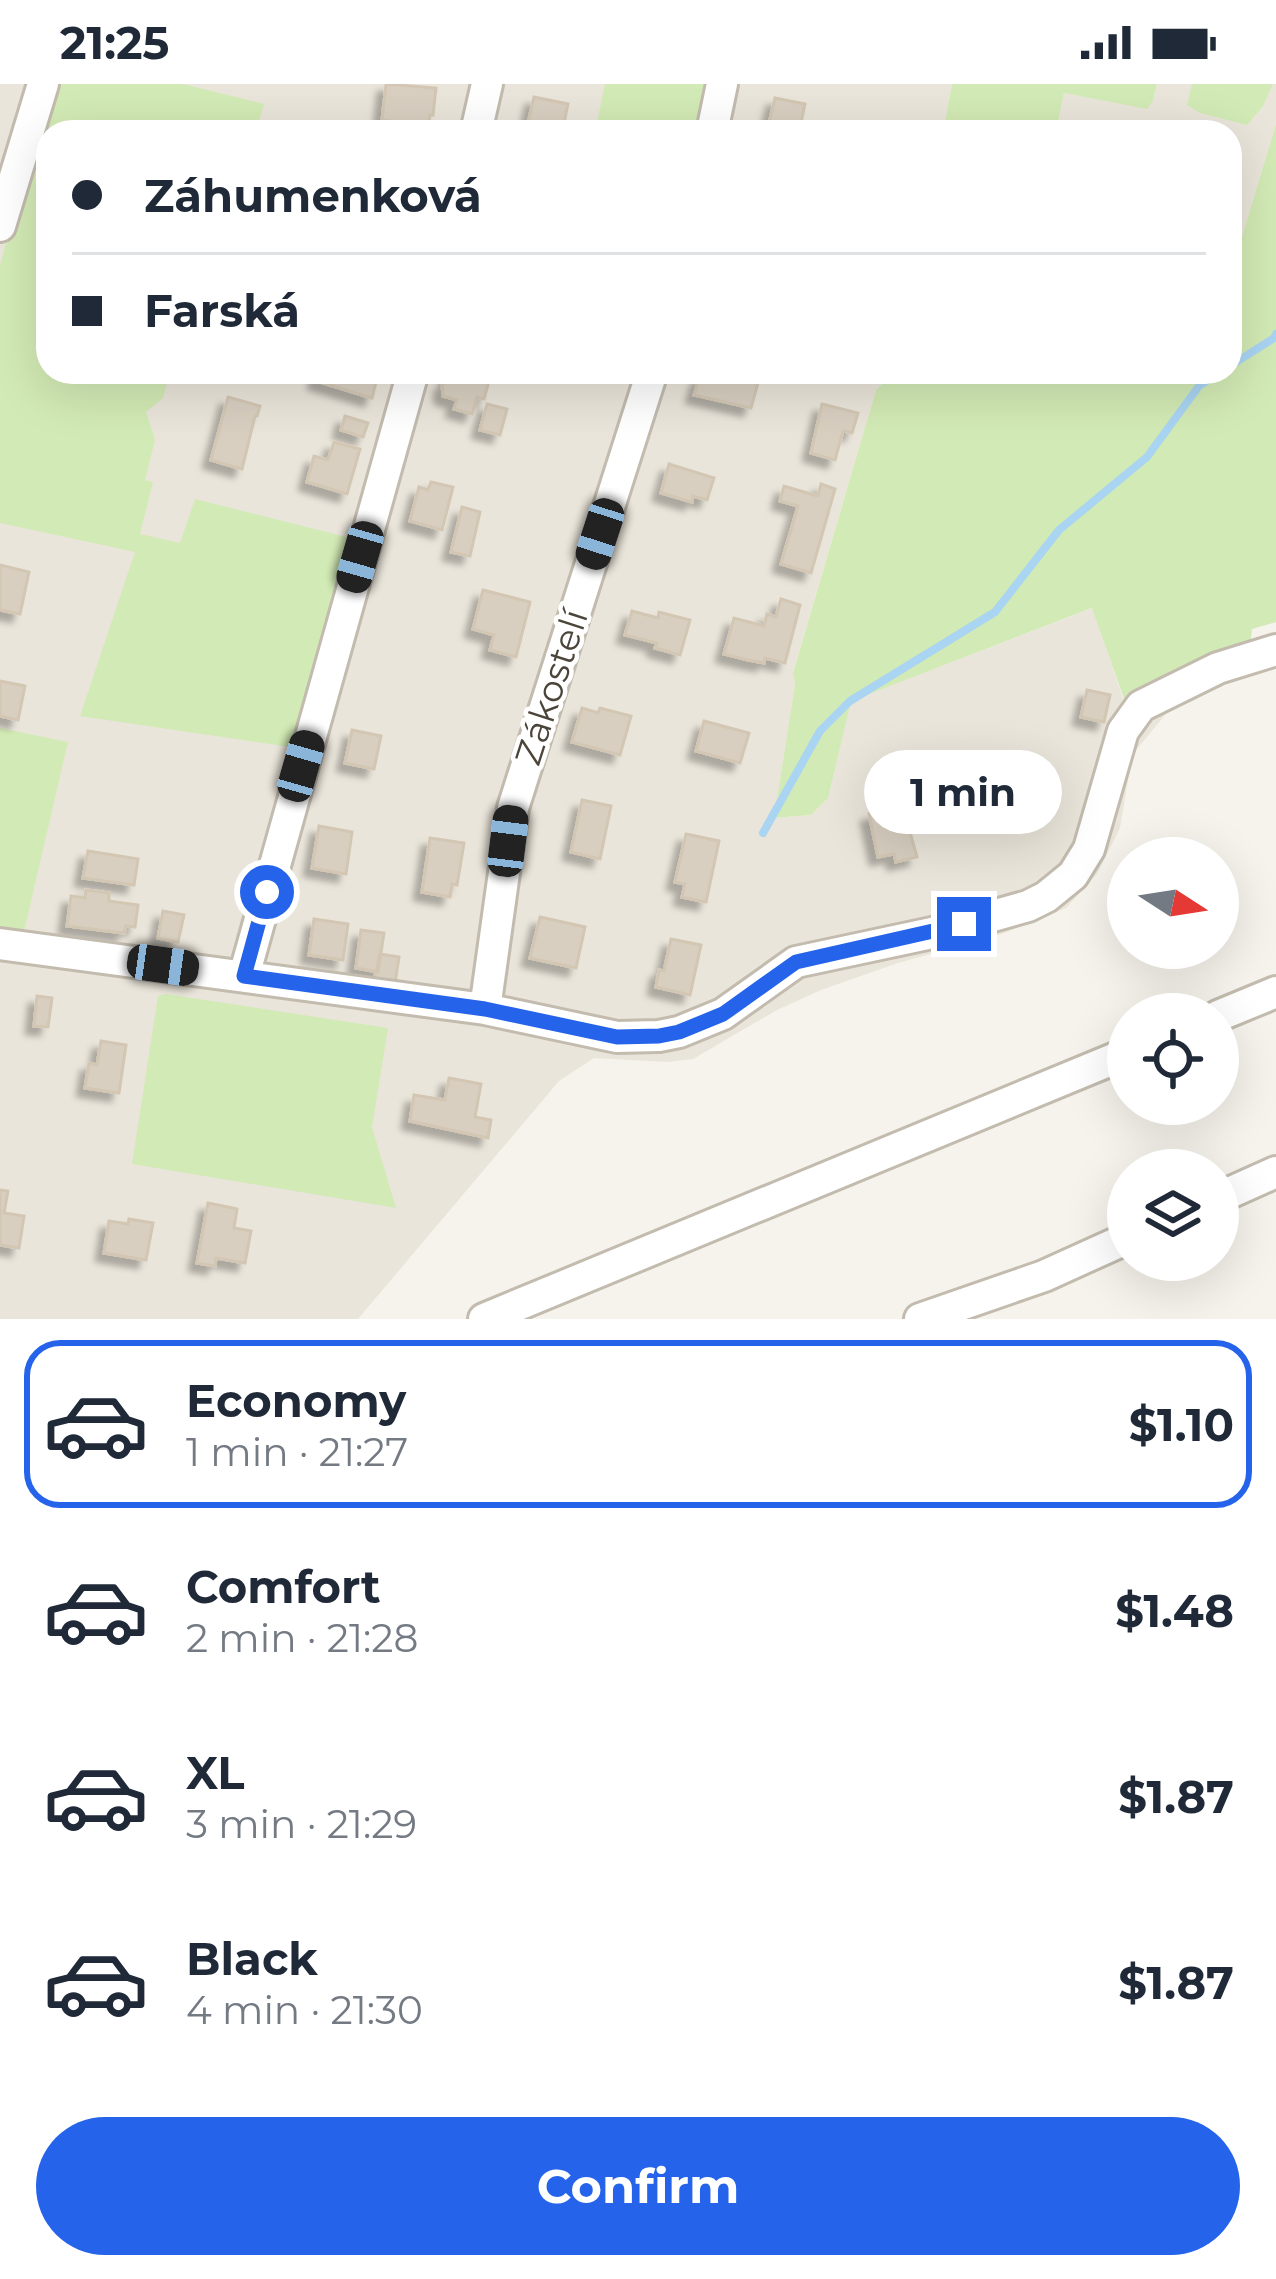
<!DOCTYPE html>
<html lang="en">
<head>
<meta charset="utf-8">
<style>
  body { margin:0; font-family:Montserrat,sans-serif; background:#f6f6f7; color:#1f2937; height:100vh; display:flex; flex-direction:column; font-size:45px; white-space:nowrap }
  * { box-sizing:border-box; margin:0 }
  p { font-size:39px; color:#747a83 }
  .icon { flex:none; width:66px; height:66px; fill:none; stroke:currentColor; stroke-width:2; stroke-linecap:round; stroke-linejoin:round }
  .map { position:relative; height:1235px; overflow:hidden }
  .sheet { display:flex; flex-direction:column; background:#fff; flex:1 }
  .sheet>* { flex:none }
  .top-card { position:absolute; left:36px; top:36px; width:1206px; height:264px; border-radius:36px; box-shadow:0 12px 48px #0002; display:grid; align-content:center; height:264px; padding:0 36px; background:#fff }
  .needle { width:78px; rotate:102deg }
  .tools { position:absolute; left:1107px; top:753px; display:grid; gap:24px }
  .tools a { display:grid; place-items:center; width:132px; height:132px; border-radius:50%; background:#fff; box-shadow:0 12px 48px #0002; font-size:60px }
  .end { position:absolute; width:54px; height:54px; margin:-27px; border:15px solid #2563eb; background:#fff; box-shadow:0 0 0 6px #fff }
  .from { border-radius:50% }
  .bubble { position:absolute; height:84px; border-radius:42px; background:#fff; box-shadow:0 12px 48px #0002; font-size:39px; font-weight:700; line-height:84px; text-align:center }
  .car { position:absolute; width:36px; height:72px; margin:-36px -18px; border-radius:15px; box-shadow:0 0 9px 3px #0007; background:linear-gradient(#222 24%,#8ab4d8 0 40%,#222 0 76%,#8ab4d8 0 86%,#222 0) }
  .top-card b { display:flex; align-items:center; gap:42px; height:114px; font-size:45px }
  .top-card b+b { border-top:3px solid #e0e1e3 }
  .top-card i { width:30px; height:30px; background:#1f2937 }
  ul { padding:21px 0 0; list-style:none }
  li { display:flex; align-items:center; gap:36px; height:168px; margin:0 24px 18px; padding:0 12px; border:6px solid transparent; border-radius:36px }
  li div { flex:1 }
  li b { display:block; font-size:45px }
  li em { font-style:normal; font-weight:700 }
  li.on { border-color:#2563eb }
  li>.icon { width:108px; height:108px; stroke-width:1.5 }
  .action { display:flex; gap:24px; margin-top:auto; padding:24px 36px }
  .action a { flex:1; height:138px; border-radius:72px; background:#2563eb; color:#fff; font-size:48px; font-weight:700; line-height:138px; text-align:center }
  .status { display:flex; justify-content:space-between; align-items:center; height:84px; padding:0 60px; background:#fff; direction:ltr }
  .status svg { height:33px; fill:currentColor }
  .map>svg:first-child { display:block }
  .residential { fill:#eae5da }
  .green { fill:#d2eab5 }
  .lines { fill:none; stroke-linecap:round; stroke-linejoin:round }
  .stream { stroke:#a9d4f2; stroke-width:8 }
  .building { fill:#d8cfc1; stroke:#d3c7b4; stroke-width:3; filter:url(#shadow) }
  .minor-casing { stroke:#c2bbae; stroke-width:36 }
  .minor { stroke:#fff; stroke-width:30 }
  .route { stroke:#2563eb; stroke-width:15 }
  .labels { text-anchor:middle; stroke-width:9; stroke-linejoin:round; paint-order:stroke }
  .street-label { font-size:36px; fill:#4b4439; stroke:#fff }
</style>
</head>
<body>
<div class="status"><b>21:25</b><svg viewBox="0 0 49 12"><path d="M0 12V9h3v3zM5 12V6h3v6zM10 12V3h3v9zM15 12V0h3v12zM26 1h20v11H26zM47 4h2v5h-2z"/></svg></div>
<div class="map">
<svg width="1276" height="1235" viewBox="0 0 1276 1235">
  <defs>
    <filter id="shadow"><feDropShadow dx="-8" dy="8" stdDeviation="3" flood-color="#0004"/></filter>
  </defs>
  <rect width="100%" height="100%" fill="#f6f3ec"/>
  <path class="residential" d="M0 0H952L943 48H48V288H894L876 306 793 588 795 600 774 734 811 731 828 714 850 617 1093 524 1123 615 1166 592 1174 620 1132 671 1120 744 1097 790 1066 824 1002 850 898 879 821 906 777 926 693 975 667 978 594 974 559 997 358 1235H0Z
    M1157 0H1276V40L1230 192V48H1056L1064 9 1147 24 1153 17Z"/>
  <path class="green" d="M51 0H183L264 20 256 48H48V288H170L163 314 146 328 155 356 145 396 153 398 140 450 180 459 195 415 358 456 297 664 80 632 135 468 0 439V181Z
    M605 0H714L705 48H595Z
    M952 0H1157L1153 17 1147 25 1064 9 1056 48H943Z
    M1192 0H1273L1263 22 1247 41 1200 29 1187 21Z
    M1276 40V538L1252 545 1250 562 1166 592 1124 615 1092 524 851 617 828 714 811 731 774 734 795 600 793 589 876 306 894 288H1230V192Z
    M0 644 68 658 25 843 20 852H0Z
    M165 910 388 944 372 1043 396 1124 132 1080 158 912Z"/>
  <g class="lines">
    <path class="stream" d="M1230 282 1274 254 1276 250
      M763 749 820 647 850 617 995 528 1059 446 1147 373 1199 302 1220 288"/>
  </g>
  <path class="building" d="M386 0 436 4 433 31H430L428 42 382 36Z
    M534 13 568 20 562 48H526Z
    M775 14 805 20 799 48H767Z
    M318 288H358L377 294 372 314 316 297Z
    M449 288H484L482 294 489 297 484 315 477 313 472 330 454 325 457 316 443 312 442 301 447 297Z
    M706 288H742L759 295 751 324 694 311 700 292 705 294Z
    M228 313 260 322 257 332H255L242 385 211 376Z
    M487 320 507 325 500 351 480 346Z
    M822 320 858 329 852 349 843 347 835 376 811 369Z
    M345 332 368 339 363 353 341 346Z
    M334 358 360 365 347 410 307 398 314 372 328 376Z
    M669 380 714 394 707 416 693 412 692 418 661 409Z
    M431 398 453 403 442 446 410 437 419 403 428 406Z
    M821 400 835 405 811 489 781 480 798 422 780 417 784 402 818 412Z
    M462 423 480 428 470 472 451 468Z
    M0 481 29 488 20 530 0 526Z
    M483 506 530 518 516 573 490 566 494 551 473 545Z
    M781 515 800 521 785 579 765 574 764 579 748 576 724 570 734 534 764 542 767 530 776 533Z
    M632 527 658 534 659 528 690 536 680 571 655 564 657 559 625 551Z
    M0 597 25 602 18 636 0 632Z
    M1087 606 1110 611 1104 638 1081 633Z
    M582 624 598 629 600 624 631 632 620 671 572 658Z
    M704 637 749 649 740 679 696 667Z
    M352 646 381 652 374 685 345 679Z
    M582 716 611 722 600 775 571 768Z
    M903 723 917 773 896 778 894 770 878 773 869 730Z
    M319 742 352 748 346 790 312 784Z
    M686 750 719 757 706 818 682 813 685 800 675 798Z
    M430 754 464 759 457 801 452 800 450 813 422 808Z
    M88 767 138 775 134 801 83 794Z
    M86 806 109 809V817L138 821 135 843 126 842 124 849 67 842 71 812 85 814Z
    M163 827 184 831 178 858 158 854Z
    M540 833 585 843 576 884 530 874Z
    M314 835 348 840 343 876 309 871Z
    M361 846 384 849 378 888 356 884Z
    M671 855 701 861 690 911 656 903 659 886 664 887Z
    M380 870 399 873 395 899 374 896Z
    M37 912 52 914 48 943 34 942Z
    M101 957 126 961 119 1009 85 1004 89 979 97 981Z
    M449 994 481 1000 475 1033 491 1036 488 1054 410 1037 414 1011 445 1016Z
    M0 1106 8 1107 4 1129 24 1132 19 1164 0 1161Z
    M208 1119 237 1125 234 1144 251 1147 245 1179 216 1174 215 1182 197 1179Z
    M129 1135 153 1139 146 1176 104 1169 109 1137 128 1140Z"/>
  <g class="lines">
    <defs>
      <path id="minor" d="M476 48 487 0
        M712 48 722 0
        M0 142 43 0
        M0 860 485 925 617 953 659 952 679 948 723 930 796 878 932 849 1028 822 1046 813 1073 791 1089 765 1123 647 1141 622 1218 584 1276 566
        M244 892 413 288
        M485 925 513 724 652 288
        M1218 932 1276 908
        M1218 1114 1276 1088
        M484 1235 1128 969
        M920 1235 1044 1192 1128 1154"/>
    </defs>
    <use href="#minor" class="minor-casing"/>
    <use href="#minor" class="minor"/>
  </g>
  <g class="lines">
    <path class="route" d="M267 808 244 892 485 925 617 953 659 952 679 948 723 930 796 878 964 840"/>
  </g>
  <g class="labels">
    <g class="street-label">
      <text transform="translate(551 603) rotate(-72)" y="13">Zákostelí</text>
    </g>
  </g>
</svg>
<div class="tools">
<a><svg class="needle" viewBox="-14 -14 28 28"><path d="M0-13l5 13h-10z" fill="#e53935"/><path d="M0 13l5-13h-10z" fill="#747a83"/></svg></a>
<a><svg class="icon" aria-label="locate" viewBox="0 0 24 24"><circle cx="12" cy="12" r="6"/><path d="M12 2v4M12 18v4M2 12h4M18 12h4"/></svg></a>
<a><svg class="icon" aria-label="layers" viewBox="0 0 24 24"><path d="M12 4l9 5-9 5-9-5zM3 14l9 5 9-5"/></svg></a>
</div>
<i class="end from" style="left:267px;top:808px"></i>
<i class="end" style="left:964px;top:840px"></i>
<div class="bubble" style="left:864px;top:666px;width:198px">1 min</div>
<i class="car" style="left:600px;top:450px;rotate:198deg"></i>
<i class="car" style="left:360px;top:473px;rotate:196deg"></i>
<i class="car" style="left:301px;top:682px;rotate:16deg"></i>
<i class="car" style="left:508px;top:757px;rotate:7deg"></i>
<i class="car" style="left:163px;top:881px;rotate:98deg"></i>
<div class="top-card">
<b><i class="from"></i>Záhumenková</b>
<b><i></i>Farská</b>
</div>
</div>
<section class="sheet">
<ul>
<li class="on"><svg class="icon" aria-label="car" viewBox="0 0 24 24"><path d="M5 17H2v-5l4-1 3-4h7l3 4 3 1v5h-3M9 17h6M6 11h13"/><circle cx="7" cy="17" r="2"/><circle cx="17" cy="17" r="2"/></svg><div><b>Economy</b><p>1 min · 21:27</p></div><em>$1.10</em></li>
<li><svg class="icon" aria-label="car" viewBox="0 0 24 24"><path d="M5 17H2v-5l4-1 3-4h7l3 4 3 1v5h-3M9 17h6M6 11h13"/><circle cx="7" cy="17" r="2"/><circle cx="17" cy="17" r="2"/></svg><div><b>Comfort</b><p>2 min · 21:28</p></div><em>$1.48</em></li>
<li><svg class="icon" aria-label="car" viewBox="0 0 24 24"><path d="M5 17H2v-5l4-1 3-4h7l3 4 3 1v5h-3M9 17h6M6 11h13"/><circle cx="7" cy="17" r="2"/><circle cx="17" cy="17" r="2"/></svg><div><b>XL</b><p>3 min · 21:29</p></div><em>$1.87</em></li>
<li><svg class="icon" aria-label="car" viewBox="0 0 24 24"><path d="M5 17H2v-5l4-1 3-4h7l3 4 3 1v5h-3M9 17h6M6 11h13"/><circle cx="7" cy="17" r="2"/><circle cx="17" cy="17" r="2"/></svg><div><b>Black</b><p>4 min · 21:30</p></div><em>$1.87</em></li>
</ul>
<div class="action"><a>Confirm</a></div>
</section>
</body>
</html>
